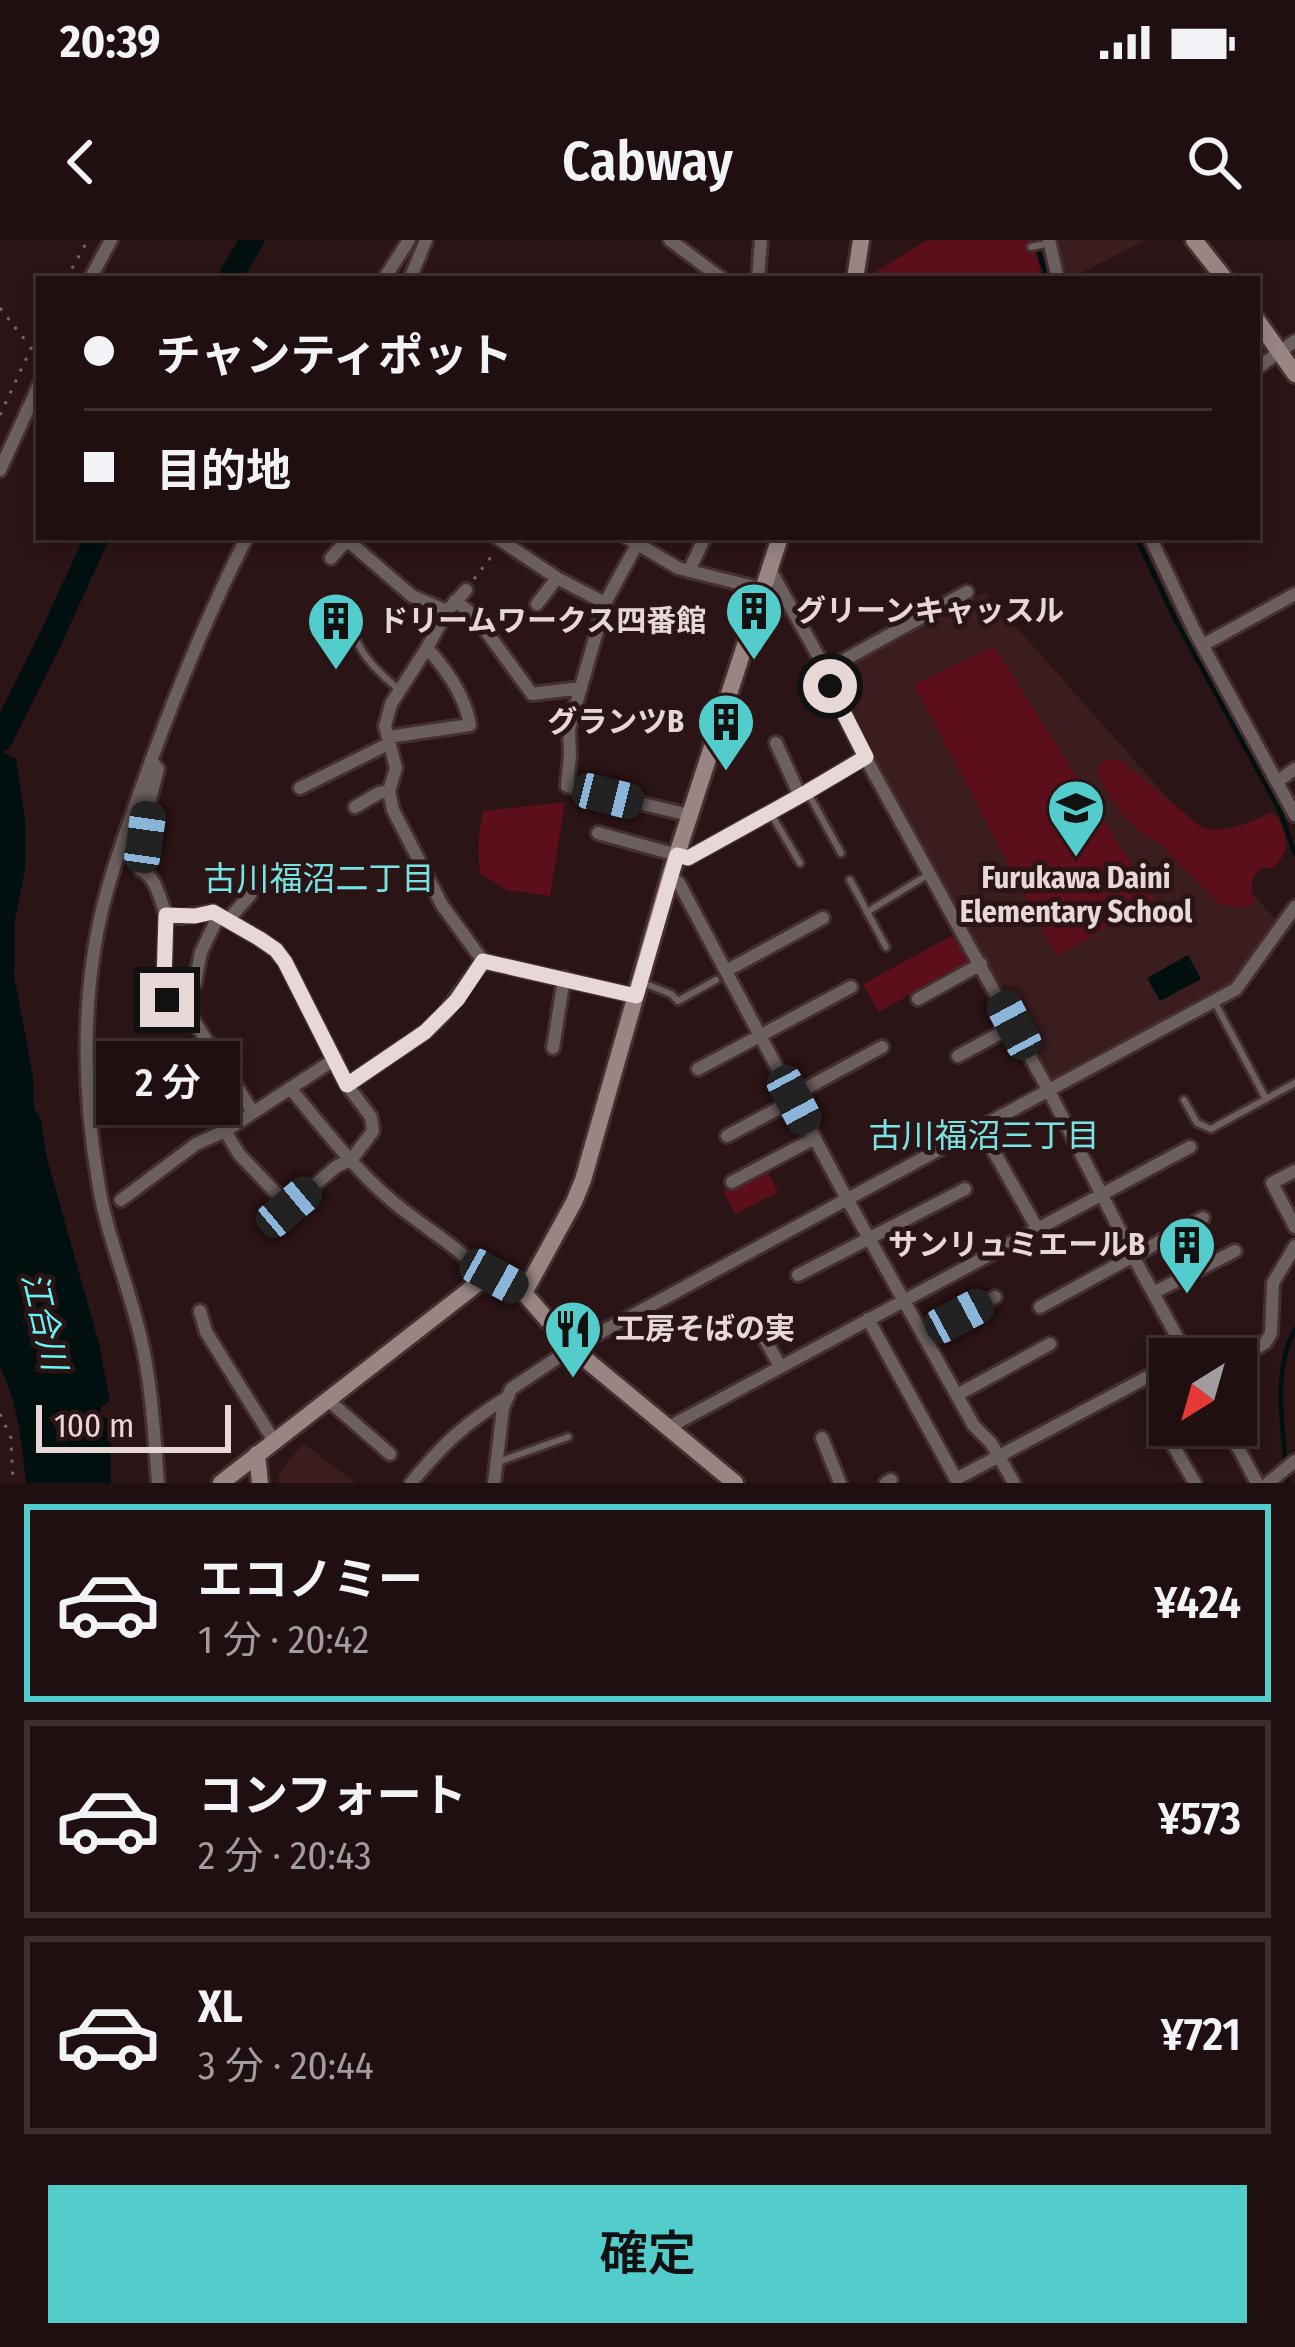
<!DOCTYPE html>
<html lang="ja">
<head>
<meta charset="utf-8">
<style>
  body { margin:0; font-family:"Fira Sans Condensed","Noto Sans JP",sans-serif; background:#2d1d1e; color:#f1f3f6; height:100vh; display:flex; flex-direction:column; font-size:45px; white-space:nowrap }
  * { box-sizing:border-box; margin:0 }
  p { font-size:39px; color:#a29c9f }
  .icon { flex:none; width:66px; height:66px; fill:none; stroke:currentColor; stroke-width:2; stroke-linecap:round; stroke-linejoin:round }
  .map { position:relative; height:1243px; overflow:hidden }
  .sheet { display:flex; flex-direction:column; background:#200f10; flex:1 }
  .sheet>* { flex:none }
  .top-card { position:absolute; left:36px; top:36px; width:1224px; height:264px; border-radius:0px; box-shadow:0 6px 18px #0003,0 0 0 3px #3d2f30; display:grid; align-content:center; height:264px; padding:0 48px; background:#200f10 }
  .needle { width:78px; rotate:217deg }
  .controls { position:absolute; left:1149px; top:1098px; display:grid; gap:24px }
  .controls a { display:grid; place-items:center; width:108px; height:108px; border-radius:0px; background:#200f10; box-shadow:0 6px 18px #0003,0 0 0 3px #3d2f30; font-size:60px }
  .scale { position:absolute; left:36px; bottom:30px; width:195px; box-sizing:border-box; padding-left:12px; border:6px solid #e8d7d7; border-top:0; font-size:33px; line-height:42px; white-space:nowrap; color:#e8d7d7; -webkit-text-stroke:9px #2b1415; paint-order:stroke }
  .end { position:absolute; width:54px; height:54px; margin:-27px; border:15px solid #e8d7d7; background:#111; box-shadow:0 0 0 6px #111 }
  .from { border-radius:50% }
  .bubble { position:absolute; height:84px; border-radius:0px; background:#200f10; box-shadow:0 6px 18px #0003,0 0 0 3px #3d2f30; font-size:39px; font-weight:600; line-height:84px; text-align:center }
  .car { position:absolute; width:36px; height:72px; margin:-36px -18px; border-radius:15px; box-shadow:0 0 9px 3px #0007; background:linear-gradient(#222 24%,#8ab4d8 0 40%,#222 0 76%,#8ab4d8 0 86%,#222 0) }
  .top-card b { display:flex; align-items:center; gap:42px; height:114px; font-size:45px }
  .top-card b+b { border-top:3px solid #3d2f30 }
  .top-card i { width:30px; height:30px; background:#f1f3f6 }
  ul { padding:21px 0 0; list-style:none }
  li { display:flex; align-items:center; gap:36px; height:198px; margin:0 24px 18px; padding:0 24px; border:6px solid #3d2f30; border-radius:0px }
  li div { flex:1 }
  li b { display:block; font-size:45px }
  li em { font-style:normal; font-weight:600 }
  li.selected { border-color:#52cdcc }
  li>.icon { width:108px; height:108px; stroke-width:1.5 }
  .primary-button { display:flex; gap:24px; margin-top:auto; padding:24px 48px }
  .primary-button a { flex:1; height:138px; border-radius:0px; background:#52cdcc; color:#111; font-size:48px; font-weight:600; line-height:138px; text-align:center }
  .status { display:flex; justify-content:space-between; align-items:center; height:84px; padding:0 60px; background:#200f10; direction:ltr }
  .status svg { height:33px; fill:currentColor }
  header { display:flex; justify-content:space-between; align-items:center; height:156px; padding:0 48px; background:#200f10; font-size:54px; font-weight:600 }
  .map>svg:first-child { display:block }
  .built { fill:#3b1d1f }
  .green { fill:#5c0f1b }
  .water { fill:#010f0f }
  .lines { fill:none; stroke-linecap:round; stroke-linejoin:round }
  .stream { stroke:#010f0f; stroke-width:4.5 }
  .river { stroke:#010f0f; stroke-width:24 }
  .lane-casing { stroke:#452f30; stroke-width:12 }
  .street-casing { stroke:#452f30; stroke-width:18 }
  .secondary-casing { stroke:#452f30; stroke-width:22 }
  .path { stroke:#7a6666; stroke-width:3; stroke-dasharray:3 9; stroke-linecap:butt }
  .lane { stroke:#6c5f5f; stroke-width:6 }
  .street { stroke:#6c5f5f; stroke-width:12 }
  .secondary { stroke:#9a8585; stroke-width:16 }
  .route { stroke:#e8d7d7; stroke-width:15 }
  .labels { text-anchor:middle; stroke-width:10; stroke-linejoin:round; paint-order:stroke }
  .poi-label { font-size:30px; font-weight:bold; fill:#e8d7d7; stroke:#2b1415; text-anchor:start }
  .neighbourhood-label { font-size:33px; fill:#77e3e2; stroke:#2b1415 }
  .water-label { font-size:33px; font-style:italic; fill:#67f6f5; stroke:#2b1415 }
</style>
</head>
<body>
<div class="status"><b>20:39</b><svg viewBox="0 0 49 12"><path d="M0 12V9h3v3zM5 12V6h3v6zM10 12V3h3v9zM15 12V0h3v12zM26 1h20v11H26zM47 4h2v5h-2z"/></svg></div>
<header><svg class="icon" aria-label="back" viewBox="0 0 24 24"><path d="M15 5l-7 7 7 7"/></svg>Cabway<svg class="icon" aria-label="search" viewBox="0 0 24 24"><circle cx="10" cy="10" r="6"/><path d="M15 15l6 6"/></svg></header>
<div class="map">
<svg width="1295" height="1243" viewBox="0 0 1295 1243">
  <rect width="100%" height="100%" fill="#2b1415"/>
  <path class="built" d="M1058 0H1146L1069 39H1066Z
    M985 352 1277 681 1237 740 1051 841 834 442 836 432Z
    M303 1203 356 1243H279L278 1235Z"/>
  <path class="green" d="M927 0H1032L1043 39H868L867 37Z
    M994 406 1154 660 1057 716 914 445Z
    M1103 520H1120L1201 587C1226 595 1247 583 1270 573L1278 577C1287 599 1292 611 1272 628L1262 627C1249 638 1251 647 1254 663L1245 668 1220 665 1159 603 1140 592 1119 570 1096 533Z
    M565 562 550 656 507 650 481 634C476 614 479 591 483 571Z
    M953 695 968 722 879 772 863 744Z
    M766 929 778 952 735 974 723 951Z"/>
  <path class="water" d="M0 511 16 519 25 579V630L15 679 14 735 33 837 34 868 41 880 46 915 99 1104 110 1161 101 1167 100 1174 110 1180 111 1243H26C22 1203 18 1163 0 1127Z
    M1188 715 1201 739 1160 761 1147 738Z"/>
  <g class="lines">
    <path class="stream" d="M1035 0 1048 39
      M1136 297 1174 377 1280 571 1295 614
      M1287 1243C1285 1191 1270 1136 1295 1089"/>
    <path class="river" d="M229 39 252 0
      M0 500 50 400 97 297"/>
    <defs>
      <path id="lane" d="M1031 7 1050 3
        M344 370C358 409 365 421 397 448
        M808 553 841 613
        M771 574 800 623
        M850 640 886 707
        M867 672 929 634
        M641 742 671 754 678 761 716 740
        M1214 761 1266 859
        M1184 860 1197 883 1211 889 1295 843
        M498 1222 568 1197"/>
      <path id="street" d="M670 0 722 39
        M1049 0 1058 39
        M90 39 111 0
        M384 39 409 0
        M410 39 426 0
        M758 39 761 0
        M1257 128 1295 101
        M0 230 39 145
        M350 297 347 300 412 356 447 371
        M496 297 557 338 605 363
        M626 297 678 328 762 349
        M641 297 605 363 569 489 570 515 567 546 689 575
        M1150 297 1194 390 1295 575
        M331 318 347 300
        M769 328 826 430 830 446 865 517 1049 851 1133 1016 1189 1119
        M689 331 705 297
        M466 350 447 371 427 408 391 464 385 486 396 528 389 551 393 570 442 665 483 721 636 756
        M455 361 475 376 532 454 581 448
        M537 364 557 338
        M1203 405 1295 354
        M826 430 967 352
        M388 497 470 485C465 456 446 429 427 408
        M776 503 800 556
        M1278 541 1295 529
        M300 548 388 504
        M355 567 379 553 389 551
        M598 593 688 618 807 552 865 517
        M670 636 679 643 847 959 974 1186 991 1203 1014 1243
        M166 675 164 741 167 760
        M229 679 250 655
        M726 731 823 678
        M195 743 201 712 219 675
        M918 759 981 724
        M192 778 253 872
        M553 808 564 738
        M958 816 1014 786
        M698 829 851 747
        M347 845 425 792 443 775 483 721
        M290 848C322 886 353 928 391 960 421 986 460 1007 486 1037
        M792 856 882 807
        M980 887 1037 988
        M225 891 335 819
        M727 896 794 860
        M1295 931 1272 943 1295 987
        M732 942 815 898
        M121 960 196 904 225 891 239 914 289 967 337 926 351 920 373 891 371 877 347 845 285 722 276 710 260 699 213 672 181 677 166 675C160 659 156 637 141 630L149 563 158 529 151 520
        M798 1035 965 949
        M1153 1053 1235 1011
        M1040 1067 1203 978
        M200 1071 206 1092 274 1201
        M868 1079 956 1239 1170 1125
        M760 1091 780 1126
        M923 1095 995 1057
        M1236 1121 1265 1103 1271 1093 1273 1043 1295 1006
        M957 1155 1050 1104
        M327 1159 390 1214
        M1226 1185 1257 1243
        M669 1187 1190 907
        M822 1198 840 1243
        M1174 1207 1195 1243
        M158 1243C154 1195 152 1146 141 1099 129 1045 106 995 98 941 85 864 82 783 95 705 103 654 121 606 138 557 169 469 204 381 247 297
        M411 1243C442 1205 465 1183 508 1157
        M494 1243 503 1168 511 1149 572 1108 1236 749 1295 667
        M886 1243 891 1240
        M1268 1243 1295 1221"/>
      <path id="secondary" d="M1194 0 1225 39
        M855 39 861 0
        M1257 80 1295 134
        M524 1053 574 962 583 940 670 636 780 297
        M257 1214 260 1243
        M221 1243 486 1037H494L524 1053 572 1108 735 1243"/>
    </defs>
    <use href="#lane" class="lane-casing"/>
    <use href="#street" class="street-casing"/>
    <use href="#secondary" class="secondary-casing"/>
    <path class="path" d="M66 39 88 0
      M0 68 29 105
      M0 175 39 91
      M474 339 494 313
      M0 1174 11 1198 13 1243"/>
    <use href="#lane" class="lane"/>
    <use href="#street" class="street"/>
    <use href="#secondary" class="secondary"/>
  </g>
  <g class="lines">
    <path class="route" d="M167 760 164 741 166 675 195 676 213 672 260 699 276 710 285 722 347 845 425 792 457 760 483 721 636 756 677 615 688 618 807 552 866 517 830 446"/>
  </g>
  <defs>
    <symbol id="building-pin" viewBox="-11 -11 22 30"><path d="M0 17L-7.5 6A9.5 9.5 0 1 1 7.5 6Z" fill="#52cdcc" stroke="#2b1415"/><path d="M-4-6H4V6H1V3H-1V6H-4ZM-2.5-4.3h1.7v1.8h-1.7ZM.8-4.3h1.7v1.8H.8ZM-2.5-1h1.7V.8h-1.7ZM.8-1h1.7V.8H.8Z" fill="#111"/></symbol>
    <symbol id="school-pin" viewBox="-11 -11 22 30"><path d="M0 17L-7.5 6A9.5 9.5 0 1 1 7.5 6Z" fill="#52cdcc" stroke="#2b1415"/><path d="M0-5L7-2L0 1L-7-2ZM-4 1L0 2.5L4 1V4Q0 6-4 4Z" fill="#111"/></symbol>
    <symbol id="restaurant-pin" viewBox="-11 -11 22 30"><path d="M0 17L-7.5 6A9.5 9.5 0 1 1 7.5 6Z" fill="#52cdcc" stroke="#2b1415"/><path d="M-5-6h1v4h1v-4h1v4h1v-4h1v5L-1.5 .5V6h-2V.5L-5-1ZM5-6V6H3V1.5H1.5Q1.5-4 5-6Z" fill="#111"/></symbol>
  </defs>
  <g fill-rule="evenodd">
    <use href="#building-pin" x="721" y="338" width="66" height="90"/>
    <use href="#building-pin" x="303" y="348" width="66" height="90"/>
    <use href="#building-pin" x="693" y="449" width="66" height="90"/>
    <use href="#school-pin" x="1043" y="535" width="66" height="90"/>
    <use href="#building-pin" x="1154" y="972" width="66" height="90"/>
    <use href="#restaurant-pin" x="540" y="1056" width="66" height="90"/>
  </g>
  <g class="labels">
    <g class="poi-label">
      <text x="796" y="381">グリーンキャッスル</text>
      <text x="378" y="391">ドリームワークス四番館</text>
      <text x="684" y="492" text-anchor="end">グランツB</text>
      <text x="1076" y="648" text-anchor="middle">Furukawa Daini<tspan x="1076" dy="34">Elementary School</tspan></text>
      <text x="1145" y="1015" text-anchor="end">サンリュミエールB</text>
      <text x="615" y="1099">工房そばの実</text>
    </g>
    <g class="neighbourhood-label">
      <text x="319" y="650">古川福沼二丁目</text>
      <text x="984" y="907">古川福沼三丁目</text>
    </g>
    <g class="water-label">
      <text transform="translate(45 1081) rotate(77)" y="12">江合川</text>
    </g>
  </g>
</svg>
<div class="controls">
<a><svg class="needle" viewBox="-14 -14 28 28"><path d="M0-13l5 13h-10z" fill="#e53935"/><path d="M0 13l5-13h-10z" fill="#a29c9f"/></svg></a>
</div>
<div class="scale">100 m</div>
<i class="end from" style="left:830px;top:446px"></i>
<i class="end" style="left:167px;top:760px"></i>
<div class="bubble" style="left:96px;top:801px;width:144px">2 分</div>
<i class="car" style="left:608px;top:556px;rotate:104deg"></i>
<i class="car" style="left:145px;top:597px;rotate:8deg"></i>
<i class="car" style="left:1014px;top:785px;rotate:332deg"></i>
<i class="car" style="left:794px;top:860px;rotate:152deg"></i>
<i class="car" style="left:289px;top:967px;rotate:50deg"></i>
<i class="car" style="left:494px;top:1036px;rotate:119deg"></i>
<i class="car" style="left:959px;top:1076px;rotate:62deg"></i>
<div class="top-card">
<b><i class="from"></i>チャンティポット</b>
<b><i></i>目的地</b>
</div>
</div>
<section class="sheet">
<ul>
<li class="selected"><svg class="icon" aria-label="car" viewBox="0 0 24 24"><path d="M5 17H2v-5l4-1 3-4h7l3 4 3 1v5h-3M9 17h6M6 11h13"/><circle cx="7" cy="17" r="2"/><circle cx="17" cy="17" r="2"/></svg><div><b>エコノミー</b><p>1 分 · 20:42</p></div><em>¥424</em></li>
<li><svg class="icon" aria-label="car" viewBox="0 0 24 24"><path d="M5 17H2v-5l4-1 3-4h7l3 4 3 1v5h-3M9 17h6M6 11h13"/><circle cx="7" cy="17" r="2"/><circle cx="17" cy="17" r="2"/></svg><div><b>コンフォート</b><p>2 分 · 20:43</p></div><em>¥573</em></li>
<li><svg class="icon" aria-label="car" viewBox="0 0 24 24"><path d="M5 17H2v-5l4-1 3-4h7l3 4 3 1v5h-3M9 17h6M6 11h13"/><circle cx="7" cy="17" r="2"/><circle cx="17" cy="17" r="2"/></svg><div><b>XL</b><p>3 分 · 20:44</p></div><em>¥721</em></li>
</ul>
<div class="primary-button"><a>確定</a></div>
</section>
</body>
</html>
